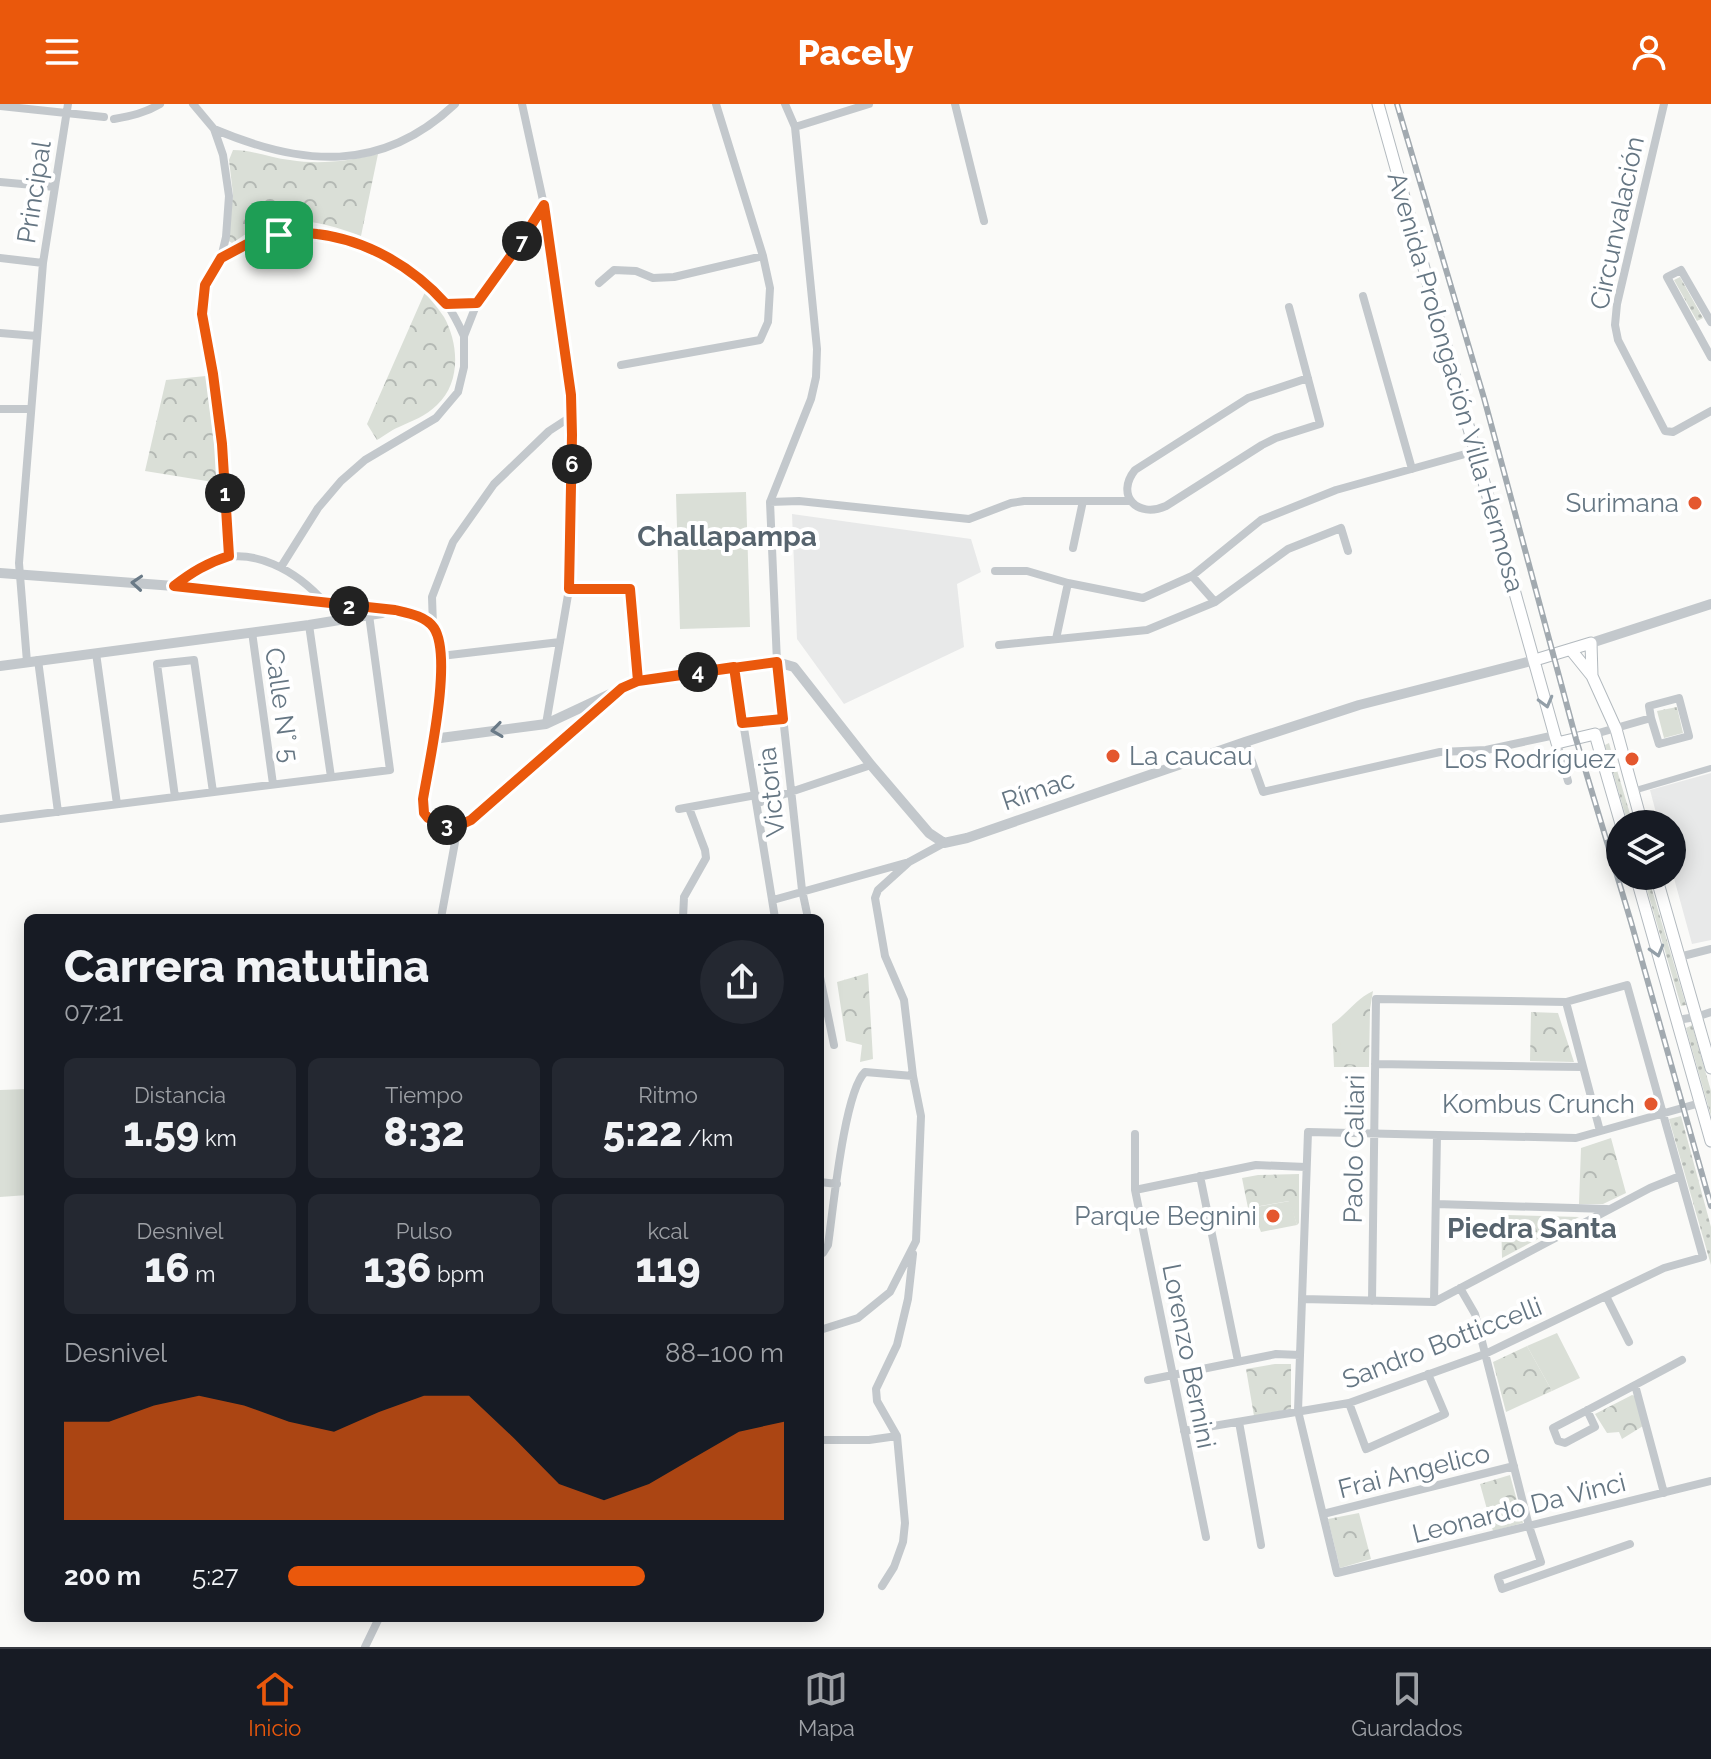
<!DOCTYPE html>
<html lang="es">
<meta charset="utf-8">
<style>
body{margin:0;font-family:Raleway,sans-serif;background:#242831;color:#f1f3f6;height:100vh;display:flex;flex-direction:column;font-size:30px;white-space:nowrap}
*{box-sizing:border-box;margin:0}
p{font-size:26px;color:#9ea1a6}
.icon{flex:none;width:44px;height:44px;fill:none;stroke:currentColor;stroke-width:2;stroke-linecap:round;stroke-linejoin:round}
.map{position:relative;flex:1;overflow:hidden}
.details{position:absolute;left:24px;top:810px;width:800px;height:708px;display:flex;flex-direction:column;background:#171b24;border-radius:12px;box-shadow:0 4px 20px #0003}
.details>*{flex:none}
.fabs{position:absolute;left:1606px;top:706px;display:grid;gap:16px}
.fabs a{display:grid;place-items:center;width:80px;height:80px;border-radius:50%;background:#171b24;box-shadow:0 4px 20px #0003;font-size:40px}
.pin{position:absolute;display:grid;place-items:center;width:68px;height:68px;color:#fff;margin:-34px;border-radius:16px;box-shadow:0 4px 12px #0006}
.km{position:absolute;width:40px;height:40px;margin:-20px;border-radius:50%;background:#222;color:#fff;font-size:22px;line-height:40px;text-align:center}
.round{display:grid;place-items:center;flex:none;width:84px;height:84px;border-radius:42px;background:#242831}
.head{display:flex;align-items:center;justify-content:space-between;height:136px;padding:0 40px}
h1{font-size:44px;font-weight:800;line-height:60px}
.figures{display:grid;grid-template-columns:repeat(3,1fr);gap:12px;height:136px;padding:8px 40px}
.figures div{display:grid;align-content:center;border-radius:12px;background:#242831;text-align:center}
.figures b{font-size:40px;font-weight:800}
.figures small{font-size:22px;font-weight:400}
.figures p{font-size:22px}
.chart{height:224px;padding:16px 40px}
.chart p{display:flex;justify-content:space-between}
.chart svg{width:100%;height:144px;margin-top:8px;fill:#ea580c;opacity:.7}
ul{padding:0 40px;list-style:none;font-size:26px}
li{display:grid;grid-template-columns:128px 96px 1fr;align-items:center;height:60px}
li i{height:20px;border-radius:10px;background:#ea580c}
header{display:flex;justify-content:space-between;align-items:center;height:104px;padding:0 40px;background:#ea580c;color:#fff;font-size:36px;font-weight:800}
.menu{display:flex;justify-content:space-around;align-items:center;height:112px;border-top:2px solid #363941;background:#171b24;font-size:22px;color:#9ea1a6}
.menu a{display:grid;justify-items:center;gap:4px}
.menu .selected{color:#ea580c}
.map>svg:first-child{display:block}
.built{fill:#e8e9e9}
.grass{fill:url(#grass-dots)}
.forest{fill:url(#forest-crowns)}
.pitch{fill:#dadfd7}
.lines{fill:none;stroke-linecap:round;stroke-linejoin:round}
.secondary-casing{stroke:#b3babf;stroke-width:13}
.pedestrian{stroke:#c3c8cc;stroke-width:6}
.minor{stroke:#c3c8cc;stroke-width:8}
.tertiary{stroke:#c3c8cc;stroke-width:10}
.secondary{stroke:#fff;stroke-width:11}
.rail-casing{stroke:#a2aab0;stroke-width:6}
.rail{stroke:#fff;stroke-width:3;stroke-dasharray:9;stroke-linecap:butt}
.oneway{stroke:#6a7a87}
.oneway2{stroke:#939fa8}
.route-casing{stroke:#fff;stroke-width:16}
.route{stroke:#ea580c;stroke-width:10}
.poi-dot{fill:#e4572e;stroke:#fff;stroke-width:3}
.labels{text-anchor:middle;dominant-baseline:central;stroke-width:8;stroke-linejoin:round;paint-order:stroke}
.street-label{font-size:26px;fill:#657683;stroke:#fff}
.poi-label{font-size:26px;fill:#657683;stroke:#fff;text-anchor:end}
.neighbourhood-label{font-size:28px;font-weight:bold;fill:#57646e;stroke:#fff}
</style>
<header><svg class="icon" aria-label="menu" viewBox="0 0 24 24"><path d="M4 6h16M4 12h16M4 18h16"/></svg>Pacely<svg class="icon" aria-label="person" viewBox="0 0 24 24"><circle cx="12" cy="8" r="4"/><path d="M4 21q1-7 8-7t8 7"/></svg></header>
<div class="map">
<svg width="1711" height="1543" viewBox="0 0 1711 1543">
<defs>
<pattern id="grass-dots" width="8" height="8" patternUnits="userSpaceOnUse" patternTransform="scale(2)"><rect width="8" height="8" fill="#dadfd7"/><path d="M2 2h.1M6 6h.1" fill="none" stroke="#b4b9b4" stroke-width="1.8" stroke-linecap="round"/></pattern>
<pattern id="forest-crowns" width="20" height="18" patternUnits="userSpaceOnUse" patternTransform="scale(2)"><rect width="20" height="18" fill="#dadfd7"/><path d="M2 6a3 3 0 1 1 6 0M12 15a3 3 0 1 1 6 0" fill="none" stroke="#b4b9b4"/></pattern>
</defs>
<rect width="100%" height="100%" fill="#fafaf8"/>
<path class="built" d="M792,410L971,435L981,468L957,480L964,543L844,600L797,535Z
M1711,669V836L1692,840L1672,767V720H1659L1650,686Z"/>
<path class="grass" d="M1680,173L1703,214L1697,217L1674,176Z
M1609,639L1633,720H1628L1605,641Z
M1643,772H1648L1686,901L1681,902Z
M1692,921L1711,987V1012L1686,924Z
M1681,1012L1711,1123V1161L1669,1015Z"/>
<path class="forest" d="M233,46C253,46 271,54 290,56C320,61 348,57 378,50L361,132C332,121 296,111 266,120C254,124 242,133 232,139L227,136L233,90L229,56Z
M425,188C431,196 438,204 444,213C459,240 461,279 437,301C426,312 412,317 399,323C391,326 384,332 377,336L367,320Z
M206,272L219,379L145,367L166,276Z
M1677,603L1683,629L1664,634L1657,607Z
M868,869L873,955L860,958L862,941L846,937L837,878Z
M1373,887L1370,905L1369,963H1334L1332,920C1347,910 1357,894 1373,887Z
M1531,908L1558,909L1574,958L1530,957Z
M1611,1034L1626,1089L1603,1100H1579L1581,1044Z
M1299,1070V1119L1297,1121L1289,1097L1248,1104L1242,1074L1258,1071Z
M1501,1111H1507L1579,1113L1502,1154Z
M1527,1242L1552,1287L1506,1308L1493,1258Z
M1275,1260H1291V1305L1254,1312L1246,1265Z
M1632,1291L1635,1292L1643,1322L1622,1335L1619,1328L1607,1329L1595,1310Z
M1510,1371L1523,1419L1493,1427L1480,1380Z
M1359,1409L1371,1455L1340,1464L1328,1415Z"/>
<path class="pitch" d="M746,388L750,523L680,525L676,390Z
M1340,920H1361V961L1341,960Z
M28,985V1091L0,1093V986Z
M1290,1097L1297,1121L1261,1128L1259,1123L1254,1124L1250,1104Z
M1557,1229L1580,1274L1552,1287L1527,1242Z"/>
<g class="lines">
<g class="secondary-casing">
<path id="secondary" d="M1378,0L1557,639L1595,630L1621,720
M1571,546L1592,572L1616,625L1642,720
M1535,556L1591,539L1592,572
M1636,772L1711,1037
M1656,772L1711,964"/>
</g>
<path class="pedestrian" d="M1633,687L1711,664"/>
<path class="minor" d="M193,0L214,25L223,51L229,92L226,133L221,154L205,181L202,210L213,270L222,340L229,452
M522,0L544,101L571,291L572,331L569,485L546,620
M785,0L795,23L817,245L816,273L811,295L770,398L777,558L802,786L808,814
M955,0L984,117
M1664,0L1617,200L1615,221L1618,236L1665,327L1673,328L1711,307
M0,2L104,13
M114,15C131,12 145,9 160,0
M795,23L869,0
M214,25C301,62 381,70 455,0
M0,78L55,83
M0,154L43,159
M221,154C240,144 258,134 279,131C337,122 410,153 446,199C453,209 459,221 464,232
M599,179L614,166L636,167L653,174L674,173L763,152
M1363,192L1412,365
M446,200L477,199
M1289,203L1320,320L1276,334L1262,341L1166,402C1137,415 1115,391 1135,366L1248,294L1308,274
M1711,218L1681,166L1667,173L1711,253
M0,229L37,232
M621,261L760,236L768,218L770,184L763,152L716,0
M0,305H31
M770,398L799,397L969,415L1011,399L1024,397H1131
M1073,444L1083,397
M281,463L318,404L341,377L365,356L436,314L458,288L464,263V232L477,199L518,142L544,101
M995,467H1027L1068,479L1143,494L1192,472L1261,416L1336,386L1476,347
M1192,472L1215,498
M174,482C185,473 196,464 210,458C252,440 298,468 325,499
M569,485H630L638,577
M309,521L331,673
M433,522L432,493L453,438L494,380L549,327L572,312
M252,528L273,680
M1056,535L1068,479
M999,541L1147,526L1215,498L1288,445L1341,424L1348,447
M96,549L117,700
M441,552L560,538
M38,556L58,708
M27,558L19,459L43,159L68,0
M734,563L775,814
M742,619L783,615
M1595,630L1651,614L1659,640L1689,632L1679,594L1649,602L1651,614
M1245,638L1263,688L1440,648L1486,646L1555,631
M1557,639L1568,677
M175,693L157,560L194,556L213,688
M758,699L871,661
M679,705L756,691
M0,715L390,666L369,511
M773,796L909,758L944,739
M441,814L458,722
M683,814L684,793L706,754L705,746L689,704
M1679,853L1711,845
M820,873L834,941
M1566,898L1600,1027
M1677,916L1696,913L1711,908
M1375,960L1583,963
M1700,999L1576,1034L1308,1028L1298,1307L1337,1469L1711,1377
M1135,1030V1086L1206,1433
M1200,1072L1238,1257
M820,1078L837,1080
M1135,1086L1256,1061L1306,1063
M1436,1100L1607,1105
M820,1149H823L828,1141C833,1107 844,988 865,968L913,972
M1460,1184L1475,1210L1529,1422L1541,1458L1498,1473L1502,1485L1630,1440
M1606,1192L1629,1238
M1302,1195L1434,1198L1650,1084L1680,1072
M1434,1198L1437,1031
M820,1226L858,1214L890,1188L916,1137L921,1012L913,972L904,896L885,852L875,794L878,786L909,758
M1148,1276L1276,1250L1300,1251
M1635,1281L1664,1389
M1349,1299L1366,1345L1445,1310L1428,1270
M1587,1306L1595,1323L1565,1339L1558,1337L1553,1324C1596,1302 1639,1279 1682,1256
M1239,1318L1261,1441
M1184,1327L1349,1299L1485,1250L1664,1164L1703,1153L1627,881L1566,898L1376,895L1372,1197
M820,1336H869L897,1332
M1323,1410L1514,1362
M882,1482L894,1463L903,1438L905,1419L897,1332L877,1297L876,1285L897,1241L908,1195L913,1150
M365,1543L379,1514"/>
<path class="tertiary" d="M0,469L174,482L395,506C408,509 426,512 434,524C453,554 429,658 423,695L424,709L428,714L442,720L458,722L471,716L612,593
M1591,539L1711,500
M0,562L309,521L382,509
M433,635L546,620L638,577L777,558L794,563L871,661L929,729L944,739L967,734L1245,638L1359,601L1535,556"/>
<use href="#secondary" class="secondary"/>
<g class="rail-casing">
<path id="rail" d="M1397,0L1484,294L1576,635L1631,818L1711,1102"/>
</g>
<use href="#rail" class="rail"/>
</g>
<defs><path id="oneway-chevron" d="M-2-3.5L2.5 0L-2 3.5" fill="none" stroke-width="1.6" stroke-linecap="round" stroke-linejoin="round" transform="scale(2)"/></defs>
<g class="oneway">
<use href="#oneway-chevron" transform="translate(137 479) rotate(-176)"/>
<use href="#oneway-chevron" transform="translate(497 626) rotate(172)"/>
</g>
<g class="oneway2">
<use href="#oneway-chevron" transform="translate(1546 598) rotate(75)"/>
<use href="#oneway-chevron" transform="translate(1657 847) rotate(74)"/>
</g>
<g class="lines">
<g class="route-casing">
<path id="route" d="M279,131L251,138L221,154L205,181L202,210L213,270L222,340L229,452C207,459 192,468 174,482L395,506C408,509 426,512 434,524C453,553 429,659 423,695L424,709L428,714L442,720L458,722L471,716L622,584L638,577L777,558L783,615L742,619L734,563L638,577L630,485H569L572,331L571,291L544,101L518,142L477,199L446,200C413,163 367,136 317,130C305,128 291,130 279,131"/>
</g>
<use href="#route" class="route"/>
</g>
<g class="poi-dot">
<circle cx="1695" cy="399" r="8"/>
<circle cx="1113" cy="652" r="8"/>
<circle cx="1632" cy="655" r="8"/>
<circle cx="1651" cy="1000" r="8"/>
<circle cx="1273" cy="1112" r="8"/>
</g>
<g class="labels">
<g class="street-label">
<text transform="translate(34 88) rotate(-81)">Principal</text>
<text transform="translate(1617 119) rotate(-78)">Circunvalación</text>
<text transform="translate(1456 278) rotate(74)">Avenida Prolongación Villa Hermosa</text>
<text transform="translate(282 601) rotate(82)">Calle N° 5</text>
<text transform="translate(1038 686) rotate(-19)">Rímac</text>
<text transform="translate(771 688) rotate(-96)">Victoria</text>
<text transform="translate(1354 1045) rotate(-89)">Paolo Caliari</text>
<text transform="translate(1442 1239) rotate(-21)">Sandro Botticcelli</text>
<text transform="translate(1189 1252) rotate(79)">Lorenzo Bernini</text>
<text transform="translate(1414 1367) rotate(-14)">Frai Angelico</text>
<text transform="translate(1519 1404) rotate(-14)">Leonardo Da Vinci</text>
</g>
<g class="poi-label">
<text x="1679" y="399">Surimana</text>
<text x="1129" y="652" text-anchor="start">La caucau</text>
<text x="1616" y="655">Los Rodríguez</text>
<text x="1635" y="1000">Kombus Crunch</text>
<text x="1257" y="1112">Parque Begnini</text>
</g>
<g class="neighbourhood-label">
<text x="727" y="432">Challapampa</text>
<text x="1532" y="1124">Piedra Santa</text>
</g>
</g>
</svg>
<div class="fabs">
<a><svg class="icon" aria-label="layers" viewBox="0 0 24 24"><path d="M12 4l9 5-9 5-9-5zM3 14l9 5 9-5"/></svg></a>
</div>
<div class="pin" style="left:279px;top:131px;background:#1e9e55"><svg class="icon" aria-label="arrive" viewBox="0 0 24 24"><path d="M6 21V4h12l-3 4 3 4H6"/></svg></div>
<b class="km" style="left:225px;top:389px">1</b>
<b class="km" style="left:349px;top:502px">2</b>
<b class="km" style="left:447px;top:721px">3</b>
<b class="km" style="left:698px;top:568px">4</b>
<b class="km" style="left:572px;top:360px">6</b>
<b class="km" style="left:522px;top:137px">7</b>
<section class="details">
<div class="head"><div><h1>Carrera matutina</h1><p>07:21</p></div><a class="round"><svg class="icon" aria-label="share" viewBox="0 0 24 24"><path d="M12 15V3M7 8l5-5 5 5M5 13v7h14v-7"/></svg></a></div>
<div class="figures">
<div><p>Distancia</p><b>1.59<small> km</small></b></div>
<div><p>Tiempo</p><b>8:32</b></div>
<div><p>Ritmo</p><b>5:22<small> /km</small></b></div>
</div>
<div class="figures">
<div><p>Desnivel</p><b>16<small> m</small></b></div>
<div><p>Pulso</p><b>136<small> bpm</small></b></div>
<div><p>kcal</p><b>119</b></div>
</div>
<div class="chart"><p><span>Desnivel</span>88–100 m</p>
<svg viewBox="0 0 160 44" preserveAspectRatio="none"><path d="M0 44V14L10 14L20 9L30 6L40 9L50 14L60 17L70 11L80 6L90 6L100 19L110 33L120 38L130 33L140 25L150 17L160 14V44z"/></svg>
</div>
<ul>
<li><b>200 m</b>5:27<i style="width:72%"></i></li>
</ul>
</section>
</div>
<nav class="menu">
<a class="selected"><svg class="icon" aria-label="home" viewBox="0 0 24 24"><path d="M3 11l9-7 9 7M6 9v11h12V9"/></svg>Inicio</a>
<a><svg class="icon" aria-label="map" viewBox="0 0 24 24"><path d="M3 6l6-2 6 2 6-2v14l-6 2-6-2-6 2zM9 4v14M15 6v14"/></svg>Mapa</a>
<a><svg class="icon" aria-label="saved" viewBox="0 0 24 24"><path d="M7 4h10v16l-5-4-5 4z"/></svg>Guardados</a>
</nav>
